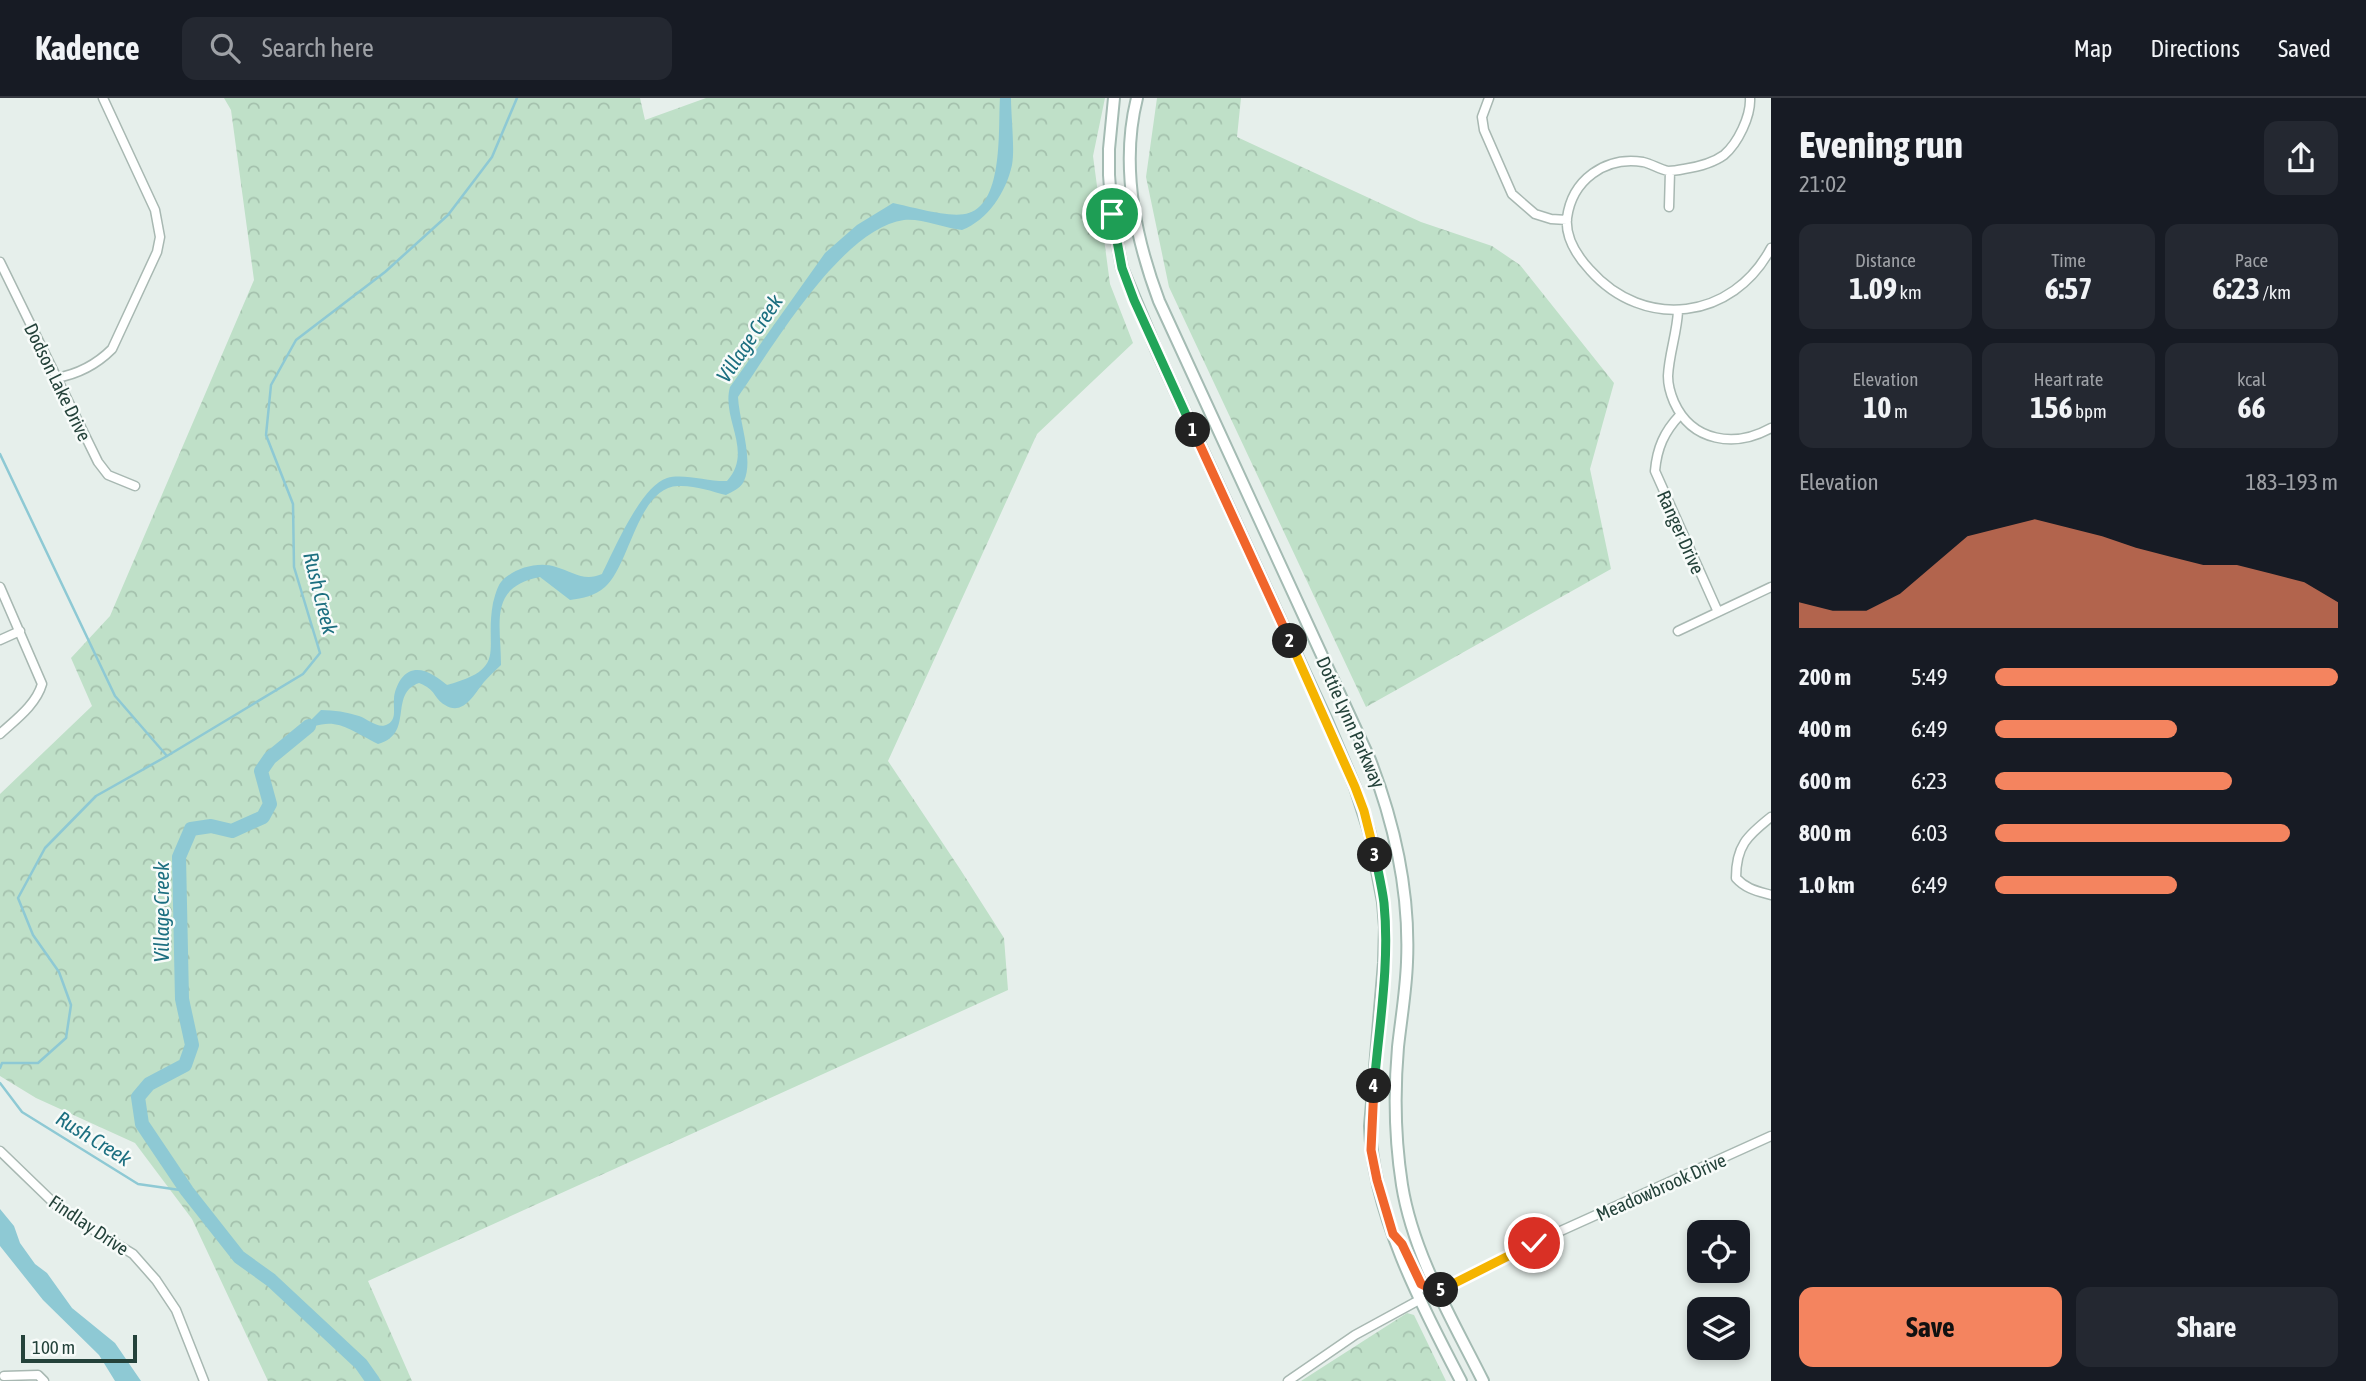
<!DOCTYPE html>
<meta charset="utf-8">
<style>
body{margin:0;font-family:"Asap Condensed",sans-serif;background:#242831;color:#f1f3f6;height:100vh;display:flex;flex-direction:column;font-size:26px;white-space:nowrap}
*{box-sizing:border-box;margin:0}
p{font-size:23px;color:#9ea1a6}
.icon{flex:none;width:38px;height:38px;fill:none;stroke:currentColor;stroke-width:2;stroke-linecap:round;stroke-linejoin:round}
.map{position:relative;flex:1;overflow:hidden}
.sheet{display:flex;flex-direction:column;background:#171b24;width:595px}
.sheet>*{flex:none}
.fabs{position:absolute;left:1687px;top:1122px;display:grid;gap:14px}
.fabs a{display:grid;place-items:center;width:63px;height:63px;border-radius:14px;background:#171b24;box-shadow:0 4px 10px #0003;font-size:35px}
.scale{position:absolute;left:21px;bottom:18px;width:116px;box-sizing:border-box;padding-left:7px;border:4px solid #24423a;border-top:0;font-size:19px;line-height:24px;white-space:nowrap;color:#24423a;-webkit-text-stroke:5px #f7fbf9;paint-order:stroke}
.pin{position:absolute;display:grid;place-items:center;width:60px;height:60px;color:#fff;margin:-30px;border:4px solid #fff;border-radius:50%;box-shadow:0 2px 7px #0007}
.km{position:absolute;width:35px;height:35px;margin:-18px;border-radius:50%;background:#222;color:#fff;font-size:19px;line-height:35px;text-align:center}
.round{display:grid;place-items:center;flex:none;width:74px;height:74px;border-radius:14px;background:#242831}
.head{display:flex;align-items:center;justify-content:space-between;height:119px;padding:0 28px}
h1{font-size:38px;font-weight:700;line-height:52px}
.figures{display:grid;grid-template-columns:repeat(3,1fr);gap:10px;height:119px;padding:7px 28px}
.figures div{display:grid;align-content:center;border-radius:14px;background:#242831;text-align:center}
.figures b{font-size:30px;font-weight:700}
.figures small{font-size:19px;font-weight:400}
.figures p{font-size:19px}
.chart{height:196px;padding:14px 28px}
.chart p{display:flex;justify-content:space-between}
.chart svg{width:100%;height:126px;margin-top:7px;fill:#f4845f;opacity:.7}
.primary-button{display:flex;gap:14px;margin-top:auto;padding:14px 28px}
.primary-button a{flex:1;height:80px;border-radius:14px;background:#f4845f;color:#111;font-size:28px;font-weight:700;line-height:80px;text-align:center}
.primary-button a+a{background:#242831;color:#f1f3f6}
ul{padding:0 28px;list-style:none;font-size:23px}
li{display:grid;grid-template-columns:112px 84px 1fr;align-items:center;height:52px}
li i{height:18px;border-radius:9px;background:#f4845f}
header{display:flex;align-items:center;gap:42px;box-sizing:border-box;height:98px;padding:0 35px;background:#171b24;border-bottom:2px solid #363941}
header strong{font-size:33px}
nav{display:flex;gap:38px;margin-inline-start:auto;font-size:24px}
.search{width:490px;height:63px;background:#242831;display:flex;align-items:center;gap:18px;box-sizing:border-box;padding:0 24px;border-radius:14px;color:#9ea1a6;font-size:26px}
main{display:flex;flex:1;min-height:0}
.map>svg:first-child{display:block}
.forest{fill:url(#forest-crowns)}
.water{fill:#8ec9d4}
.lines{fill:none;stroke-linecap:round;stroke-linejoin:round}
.stream{stroke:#8ec9d4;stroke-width:2.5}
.river{stroke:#8ec9d4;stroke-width:14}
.street-casing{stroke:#a8b8b2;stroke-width:11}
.secondary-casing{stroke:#a4bbb3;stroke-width:14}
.street{stroke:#fff;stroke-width:8}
.secondary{stroke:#fff;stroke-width:10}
.split-1-casing{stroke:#fff;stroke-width:14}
.split-2-casing{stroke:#fff;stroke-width:14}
.split-3-casing{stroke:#fff;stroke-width:14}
.split-4-casing{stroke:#fff;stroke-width:14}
.split-5-casing{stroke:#fff;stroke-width:14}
.split-6-casing{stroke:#fff;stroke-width:14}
.split-1{stroke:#22a559;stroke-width:9}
.split-2{stroke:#f0652b;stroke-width:9}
.split-3{stroke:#f5b400;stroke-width:9}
.split-4{stroke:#22a559;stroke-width:9}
.split-5{stroke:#f0652b;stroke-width:9}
.split-6{stroke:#f5b400;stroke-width:9}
.labels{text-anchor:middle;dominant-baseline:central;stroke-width:5;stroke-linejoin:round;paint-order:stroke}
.street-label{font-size:19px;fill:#24423a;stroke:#f7fbf9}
.water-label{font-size:21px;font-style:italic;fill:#1c6f80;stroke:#f7fbf9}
</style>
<header>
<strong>Kadence</strong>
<div class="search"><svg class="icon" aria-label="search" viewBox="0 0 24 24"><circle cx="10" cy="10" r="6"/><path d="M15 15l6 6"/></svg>Search here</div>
<nav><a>Map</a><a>Directions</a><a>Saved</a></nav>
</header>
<main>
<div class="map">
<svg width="1771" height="1283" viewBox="0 0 1771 1283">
<defs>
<pattern id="forest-crowns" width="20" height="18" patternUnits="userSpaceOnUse" patternTransform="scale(1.75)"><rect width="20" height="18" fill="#bfe0c8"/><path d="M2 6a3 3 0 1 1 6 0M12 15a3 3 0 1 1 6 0" fill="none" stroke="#a4c1ad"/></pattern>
</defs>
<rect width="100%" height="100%" fill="#e6efeb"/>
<path class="forest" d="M224,0H640L645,22L706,0H1105L1093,58L1110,186L1133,245L1037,336L888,663L960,771L1004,840L1008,892L368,1183L412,1283H268L192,1121L135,1045L36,1000L0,978V696L92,608L71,560L110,518L254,182L231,12Z
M1157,0H1241L1237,39L1421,124L1492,148L1520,167L1614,285L1590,371L1611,471L1366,609L1169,189L1146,79Z
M1407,1215L1414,1217L1446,1283H1301Z"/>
<path class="water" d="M1000,0H1011C1011,18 1015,51 1012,67C1006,94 988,122 962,132C945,130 920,120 904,122C842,130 772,250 738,299C739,323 754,361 744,383C741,390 732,394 726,397C711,393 694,387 678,388C638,389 630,467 605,489C595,498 583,500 570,502L540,479C488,489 501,525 501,567C495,573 489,578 484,584C475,595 463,619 445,607C433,600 437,592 419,585C388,596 415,636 378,646C343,628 332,615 295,638L321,612C334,612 347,614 359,618C368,621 379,632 388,626C397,621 393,610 394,601C394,595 397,587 401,581C415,563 433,576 447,587C509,570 484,553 493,505C495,498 497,489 501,484C513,470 539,463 556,469C573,474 584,484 602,476C614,452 641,388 667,380C683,375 710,384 727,383C754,353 721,321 730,289L825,155L857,127L893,105C913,109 951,121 969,115C1004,104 998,29 1000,0Z
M0,1111L14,1128L20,1145L35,1166L47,1175L72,1210L115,1245L141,1283H115L99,1257L43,1202L0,1148Z"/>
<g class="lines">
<path class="stream" d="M0,356L115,598L167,658
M0,970L2,965H38L66,940L71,907L59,874L33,837L18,800L45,750L96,698L167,658L303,576L320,555L294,469L293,406L266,337L271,287L296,242L385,174L448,117L492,59L517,0
M0,985L22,1014L138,1086L187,1093"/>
<path class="river" d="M309,628L270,660L261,673L270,706L263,719L232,733L211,728L191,731L179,759L182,901L192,947L185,967L149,986L138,999L142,1026L187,1093L239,1159L271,1182L361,1266L373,1283"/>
<g class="street-casing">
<path id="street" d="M1489,0L1482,19L1484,32L1512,96L1535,116L1551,121L1567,122
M1750,0C1751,18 1738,45 1724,57C1713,65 1697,69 1684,71C1679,72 1673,73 1668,73C1659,71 1652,66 1643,64C1605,58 1572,82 1567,120C1565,140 1577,158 1590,172C1644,233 1733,222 1771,150
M1669,109L1670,73
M0,164L98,364L108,377L135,388
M1678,213C1677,235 1669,256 1668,278C1668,286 1671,297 1674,304C1692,344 1735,350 1771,330
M56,280C79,276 96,267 112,251L157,154L160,139L155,112L103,0
M1680,317C1664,334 1657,350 1655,373L1718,514
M0,489L42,586C36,607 15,622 0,636
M1678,533L1771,489
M0,542L20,533
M1771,719C1747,738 1736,748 1736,780C1746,791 1757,793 1771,797
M0,1053L61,1112L133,1156L156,1182L176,1212L204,1283
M1438,1194L1534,1145L1771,1038
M4,1278L38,1277L44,1283
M1288,1283L1355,1237L1421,1201"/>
</g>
<g class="secondary-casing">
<path id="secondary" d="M1114,0L1109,51V77L1112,116L1122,170L1156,251L1327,623L1355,689L1370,736L1383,804L1385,829L1384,865L1370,1028C1372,1113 1422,1209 1461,1283
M1137,0C1120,67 1135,139 1159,203L1370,662C1395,727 1410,794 1407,864C1406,893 1401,921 1398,949C1394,995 1395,1042 1402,1087C1413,1156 1452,1221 1483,1283"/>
</g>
<use href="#street" class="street"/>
<use href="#secondary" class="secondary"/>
</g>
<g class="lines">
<g class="split-1-casing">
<path id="split-1" d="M1112,116L1122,170L1134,202L1193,332"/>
</g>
<g class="split-2-casing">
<path id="split-2" d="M1193,332L1290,543"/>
</g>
<g class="split-3-casing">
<path id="split-3" d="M1290,543L1355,689L1364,713L1375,757"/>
</g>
<g class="split-4-casing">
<path id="split-4" d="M1374,988C1379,928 1390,865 1384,805C1382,789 1378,773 1375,757"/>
</g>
<g class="split-5-casing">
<path id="split-5" d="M1374,988L1371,1052L1377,1082L1393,1136L1402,1146L1421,1186L1438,1194L1441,1192"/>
</g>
<g class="split-6-casing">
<path id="split-6" d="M1441,1192L1534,1145"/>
</g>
<use href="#split-1" class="split-1"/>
<use href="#split-2" class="split-2"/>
<use href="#split-3" class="split-3"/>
<use href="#split-4" class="split-4"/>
<use href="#split-5" class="split-5"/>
<use href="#split-6" class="split-6"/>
</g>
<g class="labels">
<g class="street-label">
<text transform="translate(58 284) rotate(64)">Dodson Lake Drive</text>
<text transform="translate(1681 434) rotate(66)">Ranger Drive</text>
<text transform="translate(1351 624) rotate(66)">Dottie Lynn Parkway</text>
<text transform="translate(1661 1089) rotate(-24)">Meadowbrook Drive</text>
<text transform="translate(89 1127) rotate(34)">Findlay Drive</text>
</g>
<g class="water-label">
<text transform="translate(749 240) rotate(-56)">Village Creek</text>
<text transform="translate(321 495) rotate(76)">Rush Creek</text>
<text transform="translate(161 814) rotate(-90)">Village Creek</text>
<text transform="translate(94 1040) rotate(32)">Rush Creek</text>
</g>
</g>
</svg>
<div class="fabs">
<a><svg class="icon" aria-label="locate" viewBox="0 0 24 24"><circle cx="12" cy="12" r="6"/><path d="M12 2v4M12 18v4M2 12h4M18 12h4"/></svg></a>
<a><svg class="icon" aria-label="layers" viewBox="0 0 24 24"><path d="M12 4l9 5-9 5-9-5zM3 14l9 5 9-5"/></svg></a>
</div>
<div class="scale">100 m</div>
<div class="pin" style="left:1112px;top:116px;background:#1e9e55"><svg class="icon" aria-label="arrive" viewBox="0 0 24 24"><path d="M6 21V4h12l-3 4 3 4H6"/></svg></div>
<div class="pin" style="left:1534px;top:1145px;background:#d93025"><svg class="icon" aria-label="check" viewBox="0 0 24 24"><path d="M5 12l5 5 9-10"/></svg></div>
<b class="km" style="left:1193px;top:332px">1</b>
<b class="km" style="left:1290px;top:543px">2</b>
<b class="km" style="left:1375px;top:757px">3</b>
<b class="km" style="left:1374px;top:988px">4</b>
<b class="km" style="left:1441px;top:1192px">5</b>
</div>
<section class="sheet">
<div class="head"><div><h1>Evening run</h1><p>21:02</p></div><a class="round"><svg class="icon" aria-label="share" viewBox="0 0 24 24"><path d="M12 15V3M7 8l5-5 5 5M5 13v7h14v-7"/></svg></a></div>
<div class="figures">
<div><p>Distance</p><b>1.09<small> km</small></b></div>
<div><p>Time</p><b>6:57</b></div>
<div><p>Pace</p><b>6:23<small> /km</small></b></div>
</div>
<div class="figures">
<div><p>Elevation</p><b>10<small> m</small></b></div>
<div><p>Heart rate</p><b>156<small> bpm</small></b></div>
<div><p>kcal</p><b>66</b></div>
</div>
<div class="chart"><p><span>Elevation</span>183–193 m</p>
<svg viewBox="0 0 160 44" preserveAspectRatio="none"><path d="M0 44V35L10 38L20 38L30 32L40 22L50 12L60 9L70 6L80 9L90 12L100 16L110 19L120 22L130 22L140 25L150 28L160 35V44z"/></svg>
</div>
<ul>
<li><b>200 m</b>5:49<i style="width:100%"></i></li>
<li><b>400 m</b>6:49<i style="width:53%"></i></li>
<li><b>600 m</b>6:23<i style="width:69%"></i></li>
<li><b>800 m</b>6:03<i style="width:86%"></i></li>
<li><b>1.0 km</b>6:49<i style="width:53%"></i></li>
</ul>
<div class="primary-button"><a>Save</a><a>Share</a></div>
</section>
</main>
